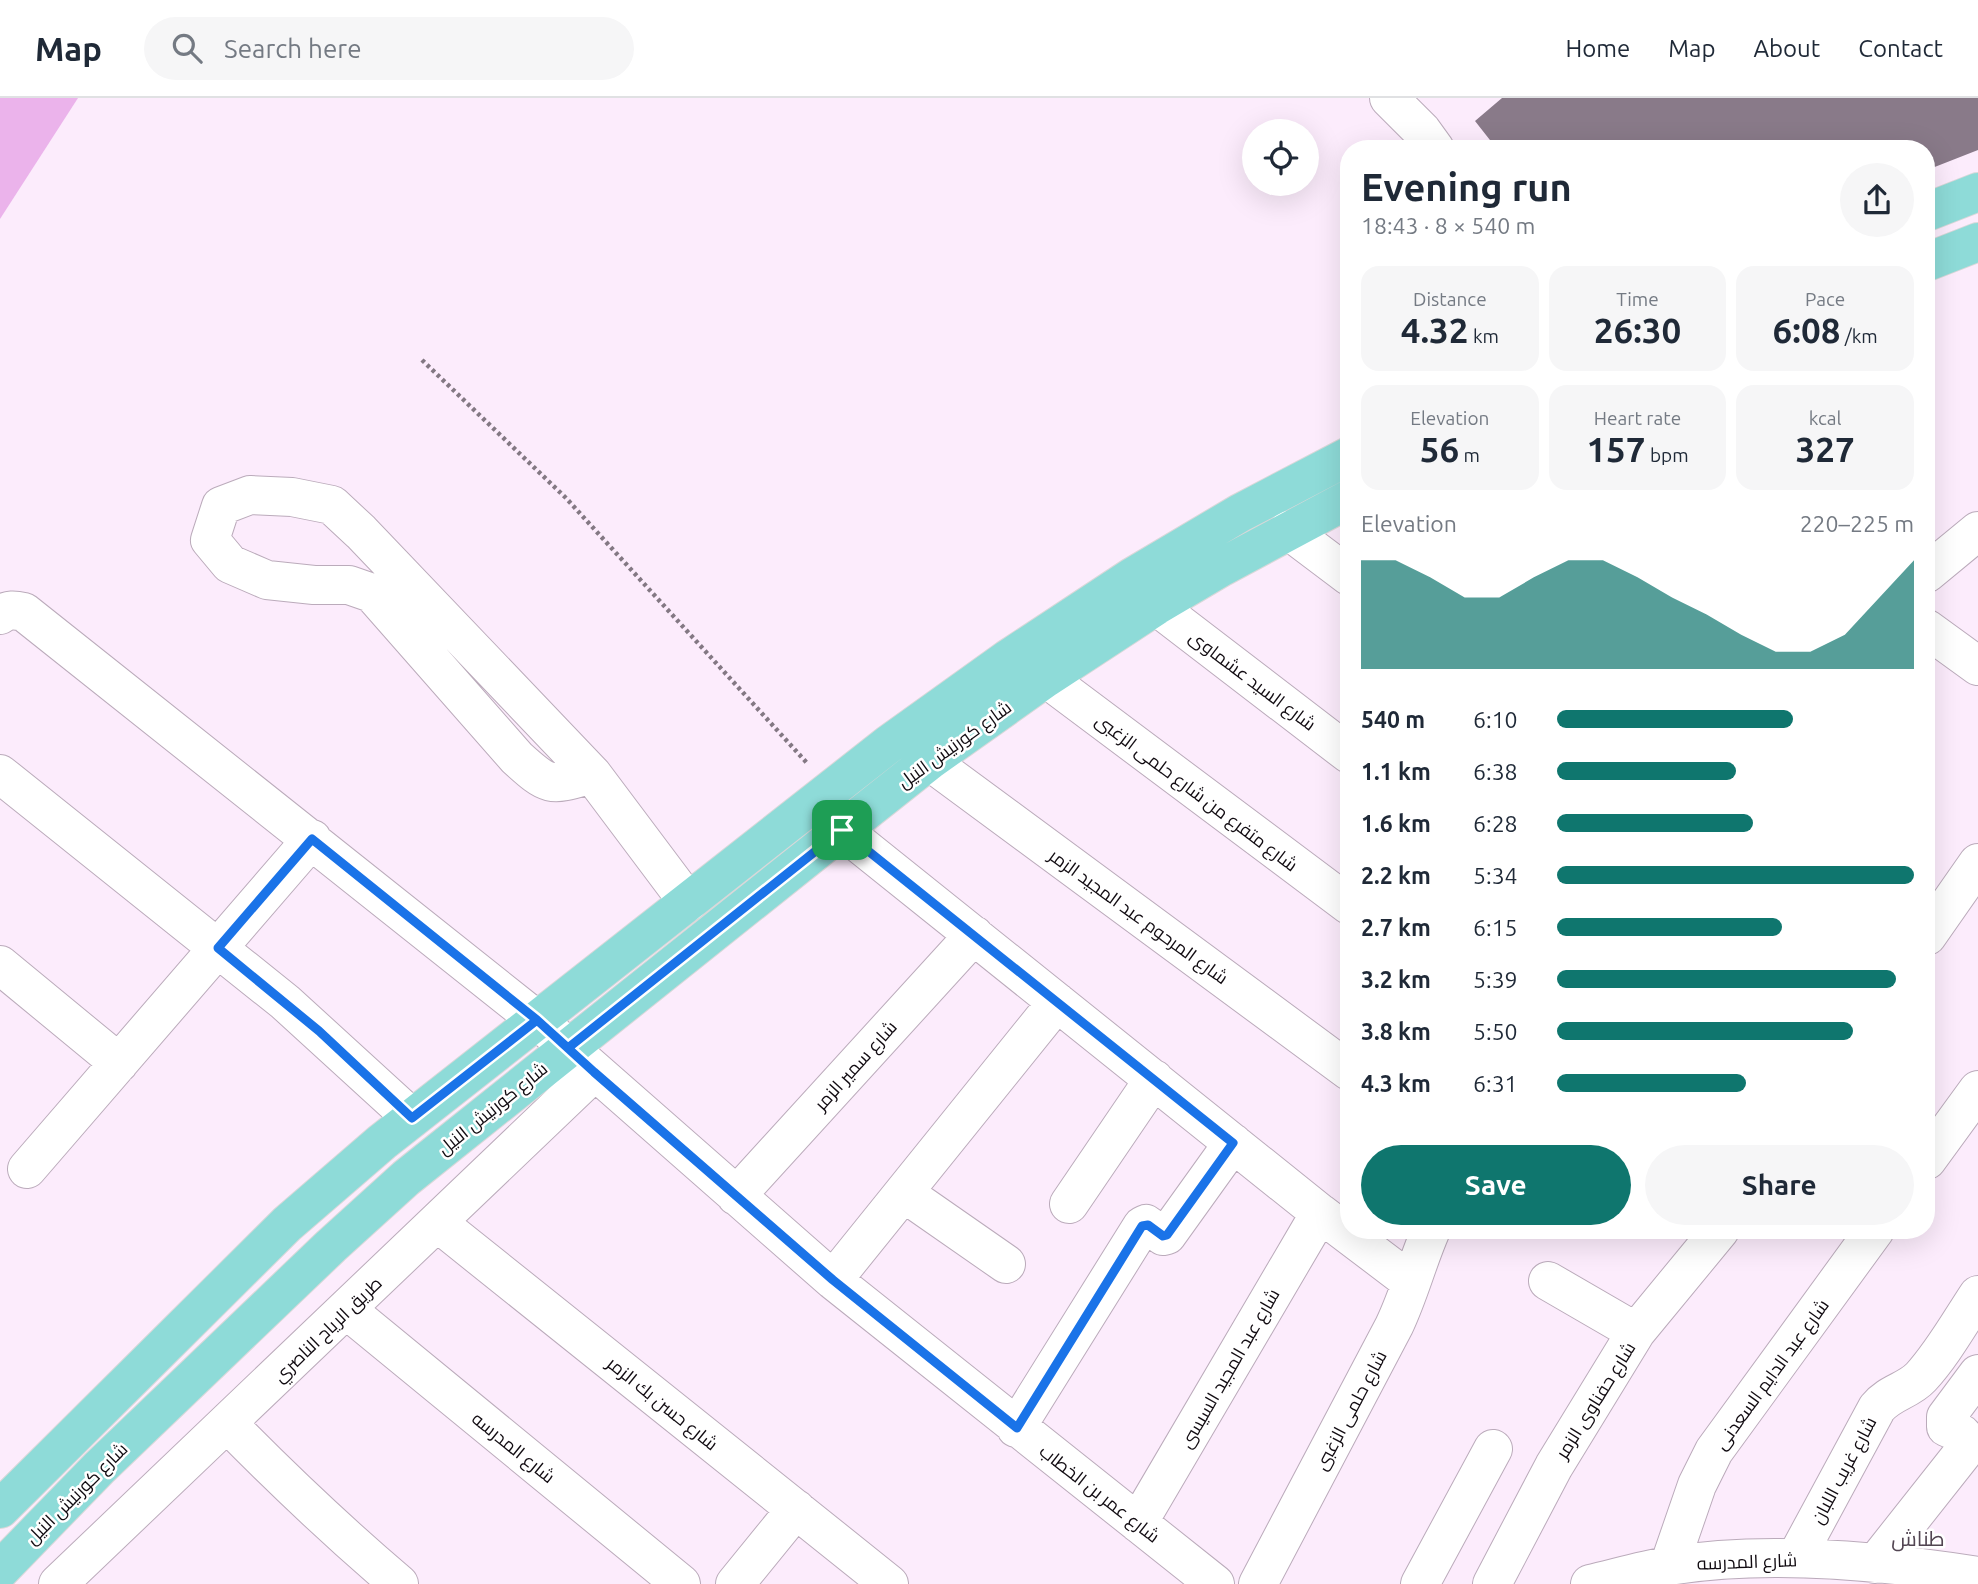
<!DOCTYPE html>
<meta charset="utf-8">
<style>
body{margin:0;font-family:Ubuntu,Cairo,sans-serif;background:#f6f6f7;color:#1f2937;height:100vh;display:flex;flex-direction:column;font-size:26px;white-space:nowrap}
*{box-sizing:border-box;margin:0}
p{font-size:23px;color:#747a83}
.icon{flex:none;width:38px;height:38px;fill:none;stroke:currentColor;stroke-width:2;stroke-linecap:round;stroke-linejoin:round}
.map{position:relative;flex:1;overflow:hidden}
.sheet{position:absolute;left:1340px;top:42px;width:595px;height:1099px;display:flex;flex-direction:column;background:#fff;border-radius:28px;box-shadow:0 7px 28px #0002}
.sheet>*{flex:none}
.controls{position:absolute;left:1242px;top:21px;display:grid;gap:14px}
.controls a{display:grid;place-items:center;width:77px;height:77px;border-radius:50%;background:#fff;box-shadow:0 7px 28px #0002;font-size:35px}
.pin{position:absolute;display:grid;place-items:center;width:60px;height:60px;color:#fff;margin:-30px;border-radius:14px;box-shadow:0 4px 10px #0006}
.round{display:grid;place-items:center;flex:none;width:74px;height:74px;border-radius:37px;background:#f6f6f7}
.head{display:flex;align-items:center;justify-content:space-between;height:119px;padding:0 21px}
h1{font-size:38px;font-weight:700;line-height:52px}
.figures{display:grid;grid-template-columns:repeat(3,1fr);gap:10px;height:119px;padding:7px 21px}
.figures div{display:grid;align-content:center;border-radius:18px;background:#f6f6f7;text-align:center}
.figures b{font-size:35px;font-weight:700}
.figures small{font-size:19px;font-weight:400}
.figures p{font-size:19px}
.chart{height:196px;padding:14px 21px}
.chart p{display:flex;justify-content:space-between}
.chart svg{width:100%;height:126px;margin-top:7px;fill:#0f766e;opacity:.7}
.action{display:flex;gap:14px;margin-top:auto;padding:14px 21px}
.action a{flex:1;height:80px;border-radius:42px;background:#0f766e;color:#fff;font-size:28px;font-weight:700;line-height:80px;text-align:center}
.action a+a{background:#f6f6f7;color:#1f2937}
ul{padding:0 21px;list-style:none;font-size:23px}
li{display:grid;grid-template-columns:112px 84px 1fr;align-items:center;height:52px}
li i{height:18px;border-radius:9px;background:#0f766e}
header{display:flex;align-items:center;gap:42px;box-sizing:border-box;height:98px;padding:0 35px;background:#fff;border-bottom:2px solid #e0e1e3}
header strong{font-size:33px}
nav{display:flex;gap:38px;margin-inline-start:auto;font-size:24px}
.search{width:490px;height:63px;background:#f6f6f7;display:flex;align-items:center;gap:18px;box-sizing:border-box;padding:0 24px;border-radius:38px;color:#747a83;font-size:26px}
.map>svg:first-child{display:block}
.water{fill:#ebb3eb}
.building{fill:#897a89}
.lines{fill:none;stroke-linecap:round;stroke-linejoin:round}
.minor-casing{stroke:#bbabbb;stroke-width:40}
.major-casing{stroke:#d9d8d9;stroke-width:40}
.path{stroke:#837883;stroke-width:4.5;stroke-dasharray:3.5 3.5;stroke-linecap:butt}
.minor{stroke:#fff;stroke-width:38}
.major{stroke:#8edbd8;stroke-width:38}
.route-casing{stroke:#fff;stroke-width:14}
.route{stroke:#1a73e8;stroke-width:9}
.labels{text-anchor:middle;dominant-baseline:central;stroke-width:5;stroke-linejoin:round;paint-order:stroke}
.street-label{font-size:18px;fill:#110b11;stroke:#fff}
.quarter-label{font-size:21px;fill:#524552;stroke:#fff}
</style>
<header>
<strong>Map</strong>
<div class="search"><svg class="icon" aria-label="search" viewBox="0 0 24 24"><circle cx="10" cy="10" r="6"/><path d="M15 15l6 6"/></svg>Search here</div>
<nav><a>Home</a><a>Map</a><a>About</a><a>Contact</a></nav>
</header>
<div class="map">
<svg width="1978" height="1486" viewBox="0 0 1978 1486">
<rect width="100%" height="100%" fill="#fcecfc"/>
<path class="water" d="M0,0H78L0,121Z"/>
<path class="building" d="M1502,0H1978V52L1927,72V51H1497L1475,23Z"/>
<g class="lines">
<g class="minor-casing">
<path id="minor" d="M1389,0L1422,33L1435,51
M1288,432L1349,478
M1927,475L1978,433
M1156,508L1349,656
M0,517C8,511 15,512 24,514L537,922L833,1182L1215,1486
M1927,531L1978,568
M1046,580L1349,807
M929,663L1349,973
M0,676L285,904L412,1020
M592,676C550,688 550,690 517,660L372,495L349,487H314L267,482L230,466L210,442L221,408L250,397L292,399L332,407L361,434L592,676L688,804
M842,732L1320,1115L1411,1184
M1927,838L1978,765
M0,867L119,965
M1927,1062L1978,992
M27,1071L312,741
M904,1095L1006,1166
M736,1098L974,837
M1069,1106L1154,981
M438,1125L889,1486
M833,1182L1057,904
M1548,1183L1636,1234
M347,1212L681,1486
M228,1326C283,1382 339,1435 399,1486
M1016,1330L1142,1128L1146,1126L1163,1138L1167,1137L1233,1045
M1138,1425L1320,1115
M1796,1460L1877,1310C1890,1294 1908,1293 1921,1279C1943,1255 1960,1224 1978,1197
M1875,1466L1962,1356L1966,1343L1962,1336L1946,1329V1319L1978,1276
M1669,1468L1697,1387L1714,1353L1875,1132
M58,1486L594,974
M735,1486L796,1411
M1258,1486L1394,1228C1409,1197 1417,1164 1431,1132
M1420,1486L1493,1351
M1492,1486L1554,1368L1636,1234L1720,1132
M1590,1486C1616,1480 1642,1472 1669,1468C1764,1452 1883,1463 1978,1478"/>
</g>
<g class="major-casing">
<path id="major" d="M1927,114L1978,94
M1927,164L1978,144
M0,1411L287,1126L382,1044L889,646L1009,560L1132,479L1240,415L1349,358
M0,1472L99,1370L331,1148L406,1080L842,732L929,663L1046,580L1156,508L1222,469L1349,401"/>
</g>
<path class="path" d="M422,262L566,400L807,665"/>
<use href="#minor" class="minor"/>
<use href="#major" class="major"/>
</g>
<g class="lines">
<g class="route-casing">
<path id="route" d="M842,732L568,950L537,922L312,741L218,850L319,933L412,1020L537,922L594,974L833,1182L1017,1330L1142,1128L1148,1127L1163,1138L1167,1137L1233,1045L842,732"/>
</g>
<use href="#route" class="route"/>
</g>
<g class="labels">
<g class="street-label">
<text transform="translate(1253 582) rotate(37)">شارع السيد عشماوى</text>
<text transform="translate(954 646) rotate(-36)">شارع كورنيش النيل</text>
<text transform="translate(1197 694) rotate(37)">شارع متفرع من شارع حلمى الزغبى</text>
<text transform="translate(1139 818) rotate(36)">شارع المرحوم عبد المجيد الزمر</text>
<text transform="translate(855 967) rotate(-48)">شارع سمير الزمر</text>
<text transform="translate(492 1010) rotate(-39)">شارع كورنيش النيل</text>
<text transform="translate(327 1231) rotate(-44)">طريق الرياح الناصري</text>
<text transform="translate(1229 1270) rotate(-60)">شارع عبد المجيد السيسى</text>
<text transform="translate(1771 1276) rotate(-54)">شارع عبد الدايم السعدنى</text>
<text transform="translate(1595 1302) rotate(-58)">شارع حفناوى الزمر</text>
<text transform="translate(663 1305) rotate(39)">شارع حسن بك الزمر</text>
<text transform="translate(1350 1312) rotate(-62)">شارع حلمى الزغبى</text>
<text transform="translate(514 1349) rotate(39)">شارع المدرسه</text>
<text transform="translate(1843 1372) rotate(-62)">شارع غريب اللبان</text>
<text transform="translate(76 1395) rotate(-45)">شارع كورنيش النيل</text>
<text transform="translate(1100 1395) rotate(38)">شارع عمر بن الخطاب</text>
<text transform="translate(1747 1463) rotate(-2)">شارع المدرسه</text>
</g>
<g class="quarter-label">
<text x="1918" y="1440">طناش</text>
</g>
</g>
</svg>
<div class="controls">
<a><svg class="icon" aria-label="locate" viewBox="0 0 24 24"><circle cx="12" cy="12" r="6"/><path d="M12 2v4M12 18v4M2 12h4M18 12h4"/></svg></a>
</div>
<div class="pin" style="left:842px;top:732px;background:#1e9e55"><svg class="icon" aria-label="arrive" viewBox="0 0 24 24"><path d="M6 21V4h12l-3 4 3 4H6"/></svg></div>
<section class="sheet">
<div class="head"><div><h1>Evening run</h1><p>18:43 · 8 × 540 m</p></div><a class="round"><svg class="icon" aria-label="share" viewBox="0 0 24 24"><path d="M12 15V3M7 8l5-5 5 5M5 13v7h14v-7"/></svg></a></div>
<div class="figures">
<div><p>Distance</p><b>4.32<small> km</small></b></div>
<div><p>Time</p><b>26:30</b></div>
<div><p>Pace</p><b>6:08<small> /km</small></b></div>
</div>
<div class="figures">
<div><p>Elevation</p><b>56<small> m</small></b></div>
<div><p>Heart rate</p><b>157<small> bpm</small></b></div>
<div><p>kcal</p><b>327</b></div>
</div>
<div class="chart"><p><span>Elevation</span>220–225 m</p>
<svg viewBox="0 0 160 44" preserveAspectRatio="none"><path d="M0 44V6L10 6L20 12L30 19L40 19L50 12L60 6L70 6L80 12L90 19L100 25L110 32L120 38L130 38L140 32L150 19L160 6V44z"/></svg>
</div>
<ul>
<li><b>540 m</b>6:10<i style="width:66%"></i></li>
<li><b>1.1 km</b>6:38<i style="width:50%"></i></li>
<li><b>1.6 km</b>6:28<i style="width:55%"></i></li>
<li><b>2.2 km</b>5:34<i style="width:100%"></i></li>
<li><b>2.7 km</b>6:15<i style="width:63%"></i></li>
<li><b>3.2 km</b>5:39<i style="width:95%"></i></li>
<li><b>3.8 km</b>5:50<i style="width:83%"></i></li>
<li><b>4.3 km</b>6:31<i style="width:53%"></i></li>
</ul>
<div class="action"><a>Save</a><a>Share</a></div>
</section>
</div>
